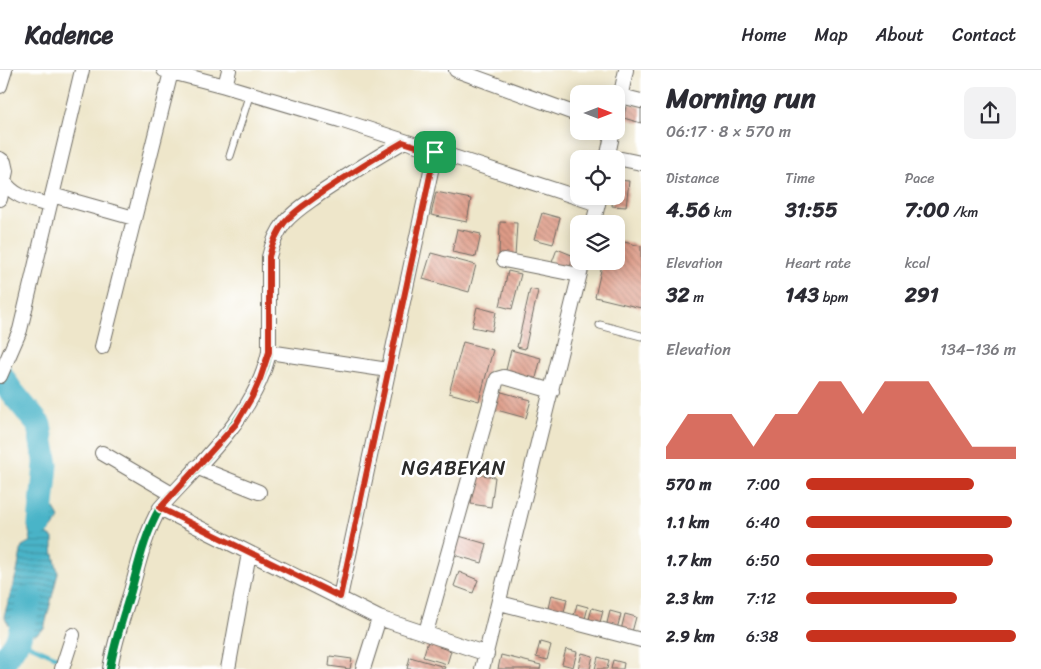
<!DOCTYPE html>
<meta charset="utf-8">
<style>
body{margin:0;font-family:Sriracha,sans-serif;background:#f2f2f3;color:#2b2b33;height:100vh;display:flex;flex-direction:column;font-size:19px;white-space:nowrap}
*{box-sizing:border-box;margin:0}
p{font-size:16px;color:#7c7c81}
.icon{flex:none;width:28px;height:28px;fill:none;stroke:currentColor;stroke-width:2;stroke-linecap:round;stroke-linejoin:round}
.map{position:relative;flex:1;overflow:hidden}
.side{display:flex;flex-direction:column;background:#fff;width:400px}
.side>*{flex:none}
.needle{width:32px;rotate:90deg}
.fabs{position:absolute;left:570px;top:15px;display:grid;gap:10px}
.fabs a{display:grid;place-items:center;width:55px;height:55px;border-radius:10px;background:#fff;box-shadow:0 2px 12px #0003;font-size:25px}
.pin{position:absolute;display:grid;place-items:center;width:42px;height:42px;color:#fff;margin:-21px;border-radius:10px;box-shadow:0 2px 8px #0006}
.round{display:grid;place-items:center;flex:none;width:52px;height:52px;border-radius:10px;background:#f2f2f3}
.summary{display:flex;align-items:center;justify-content:space-between;height:85px;padding:0 25px}
h1{font-size:28px;font-weight:700;line-height:38px}
.metrics{display:grid;grid-template-columns:repeat(3,1fr);gap:8px;height:85px;padding:5px 25px}
.metrics div{display:grid;align-content:center}
.metrics b{font-size:21px;font-weight:700}
.metrics small{font-size:14px;font-weight:400}
.metrics p{font-size:14px}
.chart{height:140px;padding:10px 25px}
.chart p{display:flex;justify-content:space-between}
.chart svg{width:100%;height:90px;margin-top:5px;fill:#c8321e;opacity:.7}
ul{padding:0 25px;list-style:none;font-size:16px}
li{display:grid;grid-template-columns:80px 60px 1fr;align-items:center;height:38px}
li i{height:12px;border-radius:6px;background:#c8321e}
header{display:flex;align-items:center;gap:30px;box-sizing:border-box;height:70px;padding:0 25px;background:#fff;border-bottom:1px solid #e1e1e2}
header strong{font-size:24px}
nav{display:flex;gap:28px;margin-inline-start:auto;font-size:18px}
main{display:flex;flex:1;min-height:0}
.map>svg:first-child{display:block}
.water{fill:url(#water-rules);stroke:#3a707a}
.lines{fill:none;stroke-linecap:round;stroke-linejoin:round}
.stream{stroke:#4ab4c8;stroke-width:4.5}
.river{stroke:#4ab4c8;stroke-width:25}
.building{fill:url(#building-back-hatch)}
.lane-casing{stroke:#6f6c63;stroke-width:9}
.street-casing{stroke:#6f6c63;stroke-width:16}
.lane{stroke:#fff;stroke-width:7}
.street{stroke:#fff;stroke-width:14}
.cycleway-casing{stroke:#fff;stroke-width:11}
.cycleway{stroke:#00873e;stroke-width:8}
.route-casing{stroke:#fff;stroke-width:10}
.route{stroke:#c8321e;stroke-width:6}
.labels{text-anchor:middle;dominant-baseline:central;stroke-width:5;stroke-linejoin:round;paint-order:stroke}
.quarter-label{font-size:20px;letter-spacing:1px;fill:#2b2b2b;stroke:#fff}
</style>
<header>
<strong>Kadence</strong>
<nav><a>Home</a><a>Map</a><a>About</a><a>Contact</a></nav>
</header>
<main>
<div class="map">
<svg width="641" height="599" viewBox="0 0 641 599">
<defs>
<pattern id="water-rules" width="6" height="5" patternUnits="userSpaceOnUse" patternTransform="scale(1.25)"><rect width="6" height="5" fill="#4ab4c8"/><path d="M0 2.5h6" fill="none" stroke="#3e93a3"/></pattern>
<pattern id="building-back-hatch" width="6" height="6" patternUnits="userSpaceOnUse" patternTransform="scale(1.25)"><rect width="6" height="6" fill="#de9b87"/><path d="M-1 5l2 2M0 0l6 6M5-1l2 2" fill="none" stroke="#b47f6f"/></pattern>
</defs>
<rect width="100%" height="100%" fill="#fff"/>
<filter id="ink" filterUnits="userSpaceOnUse"><feTurbulence type="fractalNoise" baseFrequency=".02" numOctaves="2"/><feDisplacementMap in="SourceGraphic" scale="10" xChannelSelector="R" yChannelSelector="G"/><feConvolveMatrix kernelMatrix="1 2 1 2 8 2 1 2 1" color-interpolation-filters="sRGB"/></filter>
<filter id="wash" filterUnits="userSpaceOnUse"><feTurbulence type="fractalNoise" baseFrequency=".0096" numOctaves="4" result="noise"/><feDisplacementMap in="SourceGraphic" scale="20" xChannelSelector="R" yChannelSelector="G"/><feGaussianBlur stdDeviation="1.12" result="paint"/><feColorMatrix in="noise" values="0 0 0 0 0 0 0 0 0 0 0 0 0 0 0 0 0 1.4 0 .05"/><feComposite in="paint" operator="in"/></filter>
<g filter="url(#wash)">
<rect width="100%" height="100%" fill="#eee6ca"/>
<path class="water" d="M43,420L60,449L47,464L53,468V480L58,503L44,559L35,565L9,555L4,546L17,502L22,476L31,471L28,456Z"/>
<g class="lines">
<path class="stream" d="M18,570L59,588"/>
<path class="river" d="M0,304L11,321L39,355L46,395L40,454
M0,597L18,570L30,528"/>
</g>
<g id="blocks">
<path class="building" d="M624,32L641,37V53L620,47Z
M616,110L629,111L626,137L612,136L613,126H616Z
M436,122L471,129L467,152L431,145Z
M542,143L560,148L553,174L534,169Z
M500,152L517,153L515,187L499,186Z
M457,159L481,164L476,187L452,182Z
M616,170L641,176V238L595,227L603,191H616Z
M557,179L574,186L568,202L551,195Z
M431,183L476,195L469,222L423,209Z
M508,201L521,204L512,239L500,236Z
M530,219L538,221L525,279L517,277Z
M477,237L496,242L492,261L472,257Z
M463,272L493,280L479,331L449,323Z
M511,280L541,288L535,312L505,304Z
M498,321L531,330L526,348L493,339Z
M475,404L495,407L491,437L471,434Z
M459,466L487,474L482,493L454,485Z
M459,502L478,510L473,523L454,516Z
M551,525L567,529L563,547L547,543Z
M577,534L588,537L584,553L573,550Z
M592,538L603,541L599,556L588,553Z
M610,541L621,544L617,559L606,557Z
M625,544L636,547L632,562L621,560Z
M429,568L441,572L439,577L451,581L447,594L423,587Z
M540,572L551,575L547,590L536,587Z
M566,579L577,582L573,597L562,594Z
M582,583L593,586L590,599H578Z
M501,585L541,595L540,599H498Z
M330,586L352,589L350,599L329,596Z
M410,587L445,597L444,599H407Z
M598,587L609,590L607,599H595Z
M613,590L624,593L623,599H611Z"/>
</g>
</g>
<g filter="url(#ink)">
<use href="#blocks" fill-opacity="0" stroke="#6f6c63" stroke-width="1"/>
<g class="lines">
<g class="lane-casing">
<path id="lane" d="M230,86L250,23
M600,255L641,266"/>
</g>
<g class="street-casing">
<path id="street" d="M164,0L225,16L340,50L598,134
M456,0L579,45
M0,16L5,0
M225,16L229,0
M621,26L641,31
M616,47L626,0
M607,86L641,93
M0,89L4,92L6,101L0,129
M607,89L613,61
M4,111C13,127 32,130 49,135
M52,125L134,148
M593,154L600,126
M504,190L579,205
M102,277L171,2
M269,282L388,300
M0,306L20,260L82,0
M102,383L172,424
M196,397L259,422
M160,438L379,548L487,584
M340,527L435,82
M500,533L641,570
M426,562L497,309L504,307L552,321
M62,599L73,565
M110,599C114,573 123,547 131,521C139,492 145,464 160,438C201,392 256,344 269,282V187C272,174 277,162 285,152C295,140 309,132 321,123C348,105 375,88 403,72
M228,599L249,483
M363,599L379,548
M482,599L583,191"/>
</g>
<use href="#lane" class="lane"/>
<use href="#street" class="street"/>
<g class="cycleway-casing">
<path id="cycleway" d="M340,527L435,82
M110,599C114,573 123,547 131,521C139,492 145,464 160,438C201,392 256,344 269,282V187C272,174 277,162 285,152C295,140 309,132 321,123C348,105 375,88 403,72"/>
</g>
<use href="#cycleway" class="cycleway"/>
</g>
</g>
<g class="lines" filter="url(#ink)">
<g class="route-casing">
<path id="route" d="M403,72L435,82L340,527L160,438L236,354L252,327L260,309L269,282V187C272,174 277,162 285,152C295,140 309,132 321,123C348,105 375,88 403,72Z"/>
</g>
<use href="#route" class="route"/>
</g>
<g class="labels">
<g class="quarter-label">
<text x="454" y="398">NGABEYAN</text>
</g>
</g>
</svg>
<div class="fabs">
<a><svg class="needle" viewBox="-14 -14 28 28"><path d="M0-13l5 13h-10z" fill="#e53935"/><path d="M0 13l5-13h-10z" fill="#7c7c81"/></svg></a>
<a><svg class="icon" aria-label="locate" viewBox="0 0 24 24"><circle cx="12" cy="12" r="6"/><path d="M12 2v4M12 18v4M2 12h4M18 12h4"/></svg></a>
<a><svg class="icon" aria-label="layers" viewBox="0 0 24 24"><path d="M12 4l9 5-9 5-9-5zM3 14l9 5 9-5"/></svg></a>
</div>
<div class="pin" style="left:435px;top:82px;background:#1e9e55"><svg class="icon" aria-label="arrive" viewBox="0 0 24 24"><path d="M6 21V4h12l-3 4 3 4H6"/></svg></div>
</div>
<section class="side">
<div class="summary"><div><h1>Morning run</h1><p>06:17 · 8 × 570 m</p></div><a class="round"><svg class="icon" aria-label="share" viewBox="0 0 24 24"><path d="M12 15V3M7 8l5-5 5 5M5 13v7h14v-7"/></svg></a></div>
<div class="metrics">
<div><p>Distance</p><b>4.56<small> km</small></b></div>
<div><p>Time</p><b>31:55</b></div>
<div><p>Pace</p><b>7:00<small> /km</small></b></div>
</div>
<div class="metrics">
<div><p>Elevation</p><b>32<small> m</small></b></div>
<div><p>Heart rate</p><b>143<small> bpm</small></b></div>
<div><p>kcal</p><b>291</b></div>
</div>
<div class="chart"><p><span>Elevation</span>134–136 m</p>
<svg viewBox="0 0 160 44" preserveAspectRatio="none"><path d="M0 44V38L10 22L20 22L30 22L40 38L50 22L60 22L70 6L80 6L90 22L100 6L110 6L120 6L130 22L140 38L150 38L160 38V44z"/></svg>
</div>
<ul>
<li><b>570 m</b>7:00<i style="width:80%"></i></li>
<li><b>1.1 km</b>6:40<i style="width:98%"></i></li>
<li><b>1.7 km</b>6:50<i style="width:89%"></i></li>
<li><b>2.3 km</b>7:12<i style="width:72%"></i></li>
<li><b>2.9 km</b>6:38<i style="width:100%"></i></li>
</ul>
</section>
</main>
